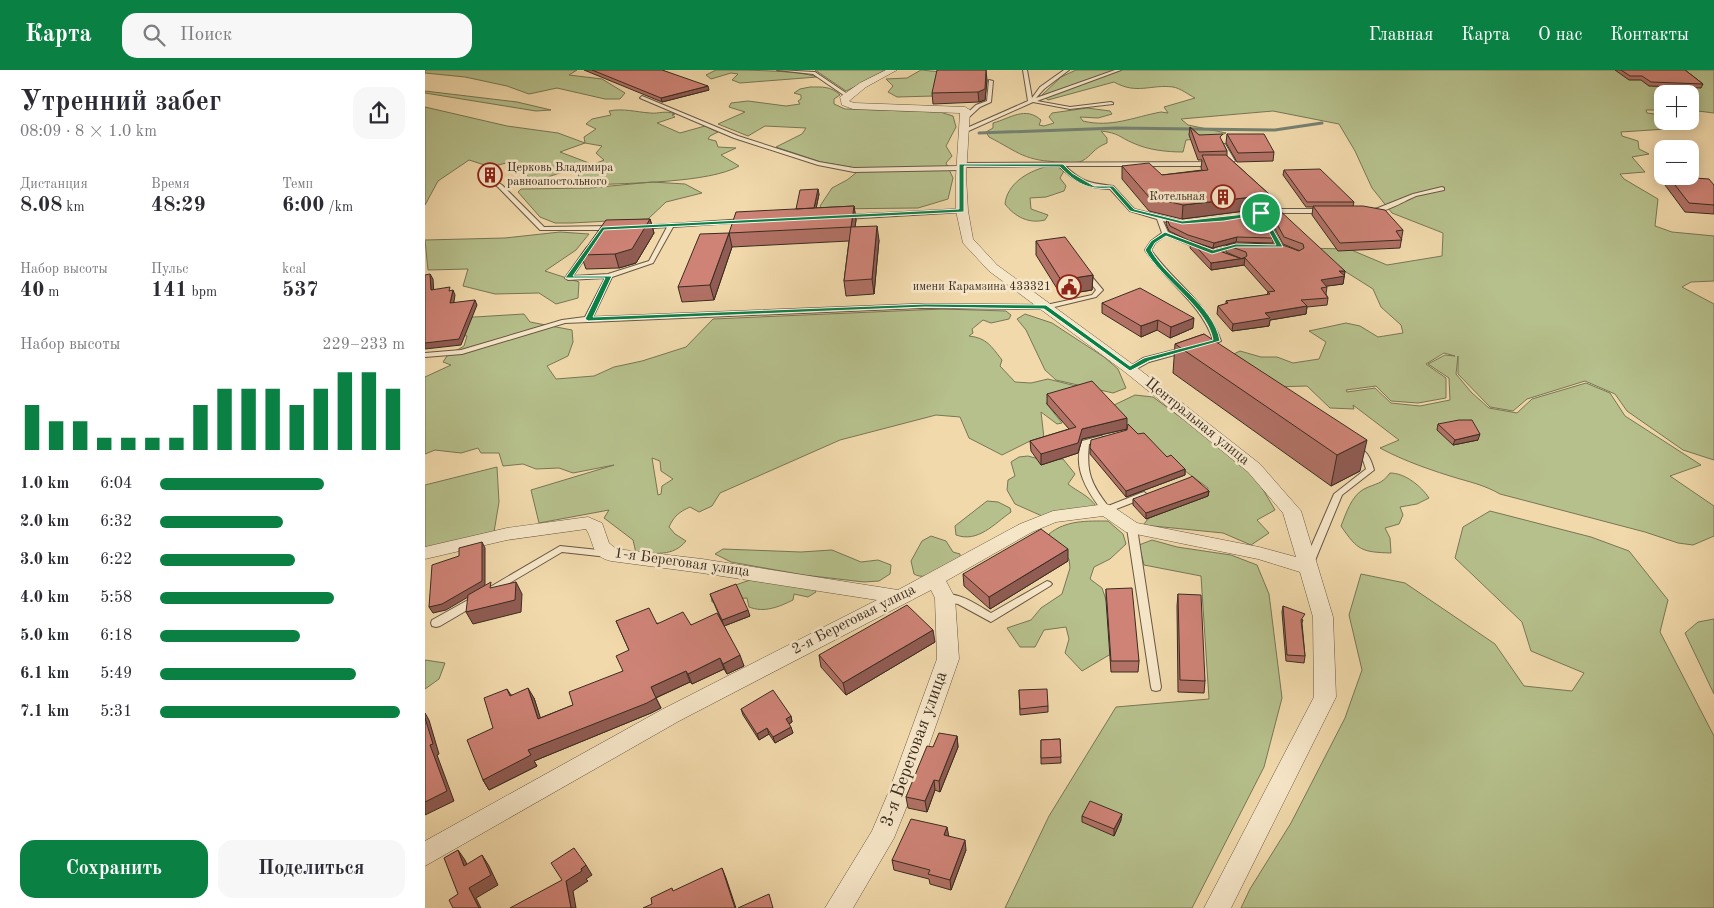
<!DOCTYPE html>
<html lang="ru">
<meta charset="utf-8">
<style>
body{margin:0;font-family:"Old Standard TT",serif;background:#f7f7f7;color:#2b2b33;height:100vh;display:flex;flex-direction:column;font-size:19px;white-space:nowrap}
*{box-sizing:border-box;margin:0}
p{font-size:16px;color:#7c7c81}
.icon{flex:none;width:28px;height:28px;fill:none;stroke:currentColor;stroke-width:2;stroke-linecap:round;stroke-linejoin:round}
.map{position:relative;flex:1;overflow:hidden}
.sheet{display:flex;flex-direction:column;background:#fff;width:425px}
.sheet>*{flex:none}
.controls{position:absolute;left:1229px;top:15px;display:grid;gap:10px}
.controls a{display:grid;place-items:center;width:45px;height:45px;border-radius:10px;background:#fff;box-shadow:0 2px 12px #0003;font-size:25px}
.pin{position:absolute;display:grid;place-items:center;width:42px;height:42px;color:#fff;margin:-21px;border:2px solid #fff;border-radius:50%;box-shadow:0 1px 5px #0007}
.round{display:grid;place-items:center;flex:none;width:52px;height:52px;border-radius:15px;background:#f7f7f7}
.headline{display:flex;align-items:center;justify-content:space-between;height:85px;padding:0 20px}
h1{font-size:28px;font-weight:600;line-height:38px}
.figures{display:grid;grid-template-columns:repeat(3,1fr);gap:8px;height:85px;padding:5px 20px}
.figures div{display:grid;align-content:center}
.figures b{font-size:21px;font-weight:600}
.figures small{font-size:14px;font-weight:400}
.figures p{font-size:14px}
.chart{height:140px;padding:10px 20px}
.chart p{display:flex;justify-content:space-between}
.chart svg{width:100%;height:90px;margin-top:5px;stroke:#0b8043;stroke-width:6}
.primary-button{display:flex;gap:10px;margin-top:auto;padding:10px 20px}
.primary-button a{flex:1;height:58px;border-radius:15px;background:#0b8043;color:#fff;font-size:20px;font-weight:600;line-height:58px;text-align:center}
.primary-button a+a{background:#f7f7f7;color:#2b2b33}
ul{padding:0 20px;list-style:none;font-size:16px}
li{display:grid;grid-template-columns:80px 60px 1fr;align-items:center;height:38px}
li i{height:12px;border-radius:6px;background:#0b8043}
header{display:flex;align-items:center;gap:30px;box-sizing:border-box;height:70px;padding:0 25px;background:#0b8043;color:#fff}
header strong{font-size:24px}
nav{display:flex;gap:28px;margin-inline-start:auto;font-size:18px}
.search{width:350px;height:45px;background:#f7f7f7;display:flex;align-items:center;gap:12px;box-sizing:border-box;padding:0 18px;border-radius:15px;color:#7c7c81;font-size:19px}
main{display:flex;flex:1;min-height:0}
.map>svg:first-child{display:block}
.green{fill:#b6c08c;stroke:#787656;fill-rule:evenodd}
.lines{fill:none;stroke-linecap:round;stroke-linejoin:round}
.stream{stroke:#748171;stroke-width:3}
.lane-casing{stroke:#685744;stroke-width:2}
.street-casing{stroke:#685744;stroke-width:1}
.lane{fill:#f6e6c8;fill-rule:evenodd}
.street{fill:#f6e6c8;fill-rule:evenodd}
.wall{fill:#b17165;stroke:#3a2c21}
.shaded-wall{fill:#905c53;stroke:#3a2c21}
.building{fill:#ce8376;stroke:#3a2c21}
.route{fill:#0b8043;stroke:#fff;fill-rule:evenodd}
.labels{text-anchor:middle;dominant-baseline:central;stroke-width:5;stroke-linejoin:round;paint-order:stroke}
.far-poi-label{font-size:12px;fill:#3a2c21;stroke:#f6e6c8;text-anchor:end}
.street-label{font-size:15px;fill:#3a2c21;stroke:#f6e6c8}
.near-street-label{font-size:18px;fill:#3a2c21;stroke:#f6e6c8}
</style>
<header>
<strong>Карта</strong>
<div class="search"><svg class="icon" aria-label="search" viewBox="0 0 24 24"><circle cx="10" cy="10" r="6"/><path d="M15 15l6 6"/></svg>Поиск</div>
<nav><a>Главная</a><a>Карта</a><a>О нас</a><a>Контакты</a></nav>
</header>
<main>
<section class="sheet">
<div class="headline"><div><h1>Утренний забег</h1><p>08:09 · 8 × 1.0 km</p></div><a class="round"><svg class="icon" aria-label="share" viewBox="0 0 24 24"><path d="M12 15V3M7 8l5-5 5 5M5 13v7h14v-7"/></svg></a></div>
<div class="figures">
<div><p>Дистанция</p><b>8.08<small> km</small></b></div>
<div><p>Время</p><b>48:29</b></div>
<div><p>Темп</p><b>6:00<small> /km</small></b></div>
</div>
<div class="figures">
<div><p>Набор высоты</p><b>40<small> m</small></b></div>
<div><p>Пульс</p><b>141<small> bpm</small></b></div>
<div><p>kcal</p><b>537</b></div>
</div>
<div class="chart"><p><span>Набор высоты</span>229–233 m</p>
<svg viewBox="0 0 160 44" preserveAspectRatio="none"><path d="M5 44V22M15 44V30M25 44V30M35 44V38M45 44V38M55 44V38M65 44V38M75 44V22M85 44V14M95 44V14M105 44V14M115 44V22M125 44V14M135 44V6M145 44V6M155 44V14"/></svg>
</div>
<ul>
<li><b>1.0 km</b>6:04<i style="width:67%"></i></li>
<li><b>2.0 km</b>6:32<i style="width:50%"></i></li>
<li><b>3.0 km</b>6:22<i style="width:55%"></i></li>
<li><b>4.0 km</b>5:58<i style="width:71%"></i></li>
<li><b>5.0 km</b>6:18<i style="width:57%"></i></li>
<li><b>6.1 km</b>5:49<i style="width:80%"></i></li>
<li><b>7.1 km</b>5:31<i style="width:98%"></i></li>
</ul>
<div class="primary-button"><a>Сохранить</a><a>Поделиться</a></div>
</section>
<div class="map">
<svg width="1289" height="838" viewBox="0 0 1289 838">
<rect width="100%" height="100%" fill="#f1d9ab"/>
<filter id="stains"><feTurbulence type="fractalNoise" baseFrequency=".004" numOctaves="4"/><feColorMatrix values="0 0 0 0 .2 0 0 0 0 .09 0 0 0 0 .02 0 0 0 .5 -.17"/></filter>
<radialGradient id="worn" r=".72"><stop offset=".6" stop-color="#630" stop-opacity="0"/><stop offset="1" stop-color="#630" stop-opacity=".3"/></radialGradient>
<path class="green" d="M0,0H152L144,5L177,9L200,23L195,29H180L132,18L104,24L82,16L40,7L0,3Z
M291,0C315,0 374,0 392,7L315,13L307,10L313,4L306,3L286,9L281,5Z
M390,0H465L421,21Z
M496,0L516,2L509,26L472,27L463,22L468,16L461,9L482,8Z
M651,0H1289V43L1265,40V24H1238L1237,40H1221L1222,43L1237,45L1238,54L1241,59L1196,62L1197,66L1213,71L1214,79L1224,84L1207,87L1220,102L1195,104L1199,109L1233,129L1230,156L1247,162L1289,166V211L1266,212L1257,217L1289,234V390L1258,380L1202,341L1190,324L1160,311L1102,329L1088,341L1065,337L1033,304V286L1031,304L1047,323L1064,338L1092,343L1107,329L1161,313L1185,323L1200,346L1276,395L1245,406L1289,436V466L1268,475L1253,473L1220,462L1075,424C1061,416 1049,413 1035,409C1008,401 979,391 955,378L974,370L928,335L929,339L905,338L882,316L846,317L800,288L815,281L836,287H852L868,293L894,289L901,272L884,261L921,253L935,256L953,267L978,263L976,255L956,237L948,219L910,195L876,178L924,179L962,195L1017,186L1018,163L967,143L947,118L930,81L914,54L848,41L756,49L763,55L801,63L792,67L761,70L758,82C742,82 723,80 708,73C694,67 694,63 676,61L682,68V73C667,79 668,85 657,91C651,94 643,92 637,92C599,91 595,83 564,67L561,62L568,58V53C586,48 600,36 616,50L614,55L619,56L629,53L624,47L627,43L662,38L685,41L687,44L673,48L655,47L658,51C686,58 709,47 736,42L743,43L739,37L770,28C764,25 755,18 748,17C726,14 712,25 689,12L623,30L617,25L636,7ZM1019,283L1030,286L1020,285L1003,294L1024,308L1025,330L995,336L966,333L950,318L922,322L921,320L951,316L966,331L993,333L1021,328V308L1001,294Z
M385,17C397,17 406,16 415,25L409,29V34L420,39L515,42L528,46L531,57L521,76L527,86L521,93L528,108L523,129L493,138L398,139L395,136L407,118L422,110L436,99L396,92L351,77L377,64L381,58L340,56L323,66L293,54L320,42L304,37L306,33L323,31L361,36L375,34L373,31L376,29V25L369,23L375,19Z
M0,21L92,32L126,40L111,41L0,23Z
M0,37L82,56L133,63L160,73L159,67L171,59L161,54L167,49L186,45L184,41C198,38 211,42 225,43C234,44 240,40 250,44L247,45L250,47L232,53L255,63L280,56L293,62L285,66L283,69L291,71L293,77L311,78L296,85L314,96C285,113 202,113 165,115L153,108L155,100L179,90L171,83L177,76L160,73L135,82L164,93L111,111L81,93L66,97L44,90L13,111L0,135Z
M620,97H633L639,101L635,108L641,116L639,121L621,127L605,128L606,139L623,145L620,150C604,154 590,147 580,134C582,114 602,102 620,97Z
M227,112L260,114L277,123L241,132L223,149L146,153H130L115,147L93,122L96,119L165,118Z
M135,162L164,164L151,180L120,201L154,212L153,228L131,234L114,223L70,224L38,216L43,199L3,200L0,170L80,168Z
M517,239L581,241L586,245L584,249L566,253L558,250L547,259L548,263L544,266C562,268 566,276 577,290L575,296L590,312L606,313L623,309L667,320L621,333L637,353L632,354L616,342L619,368L605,371L577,385L544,368L535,347L511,345L415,370L295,423L287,436L274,442L265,437C254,442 249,446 244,457L250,464L261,471C248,487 230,483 211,483L208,470L179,448L184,440L114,453L106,420L189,395L148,403L134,398L111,399L98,394L78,396L74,383H56L53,378L36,383L10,380L0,384V307L26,295L18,292L22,286L39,276L42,266L26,263L33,248L99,244L105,252L147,260L148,272L143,286L122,296L131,309L169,306L189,297L217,291L261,277L288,249ZM227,388L235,391L236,401L248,409L237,416L236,424L233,425Z
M600,244L627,253L679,287L693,299L701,318L688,323L631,310L620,300L601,260L592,249Z
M710,325L728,327L826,399L850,440L832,450L844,463L826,475L798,463L718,455L724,448L782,424L783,418L701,357L687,336Z
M603,386L621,391L638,389L650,404L643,414C653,422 663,425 671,436L617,446L590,434L582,420L583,410L590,406L586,392L594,387Z
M72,397L74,432L69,462L0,479V415Z
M965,403C980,403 996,416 1004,428L992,434L975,437L978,445L974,454L960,458L965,468L966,483C937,482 933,481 916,456C921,444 926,426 939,419C951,413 956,415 965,403Z
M562,431L573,432L585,438L586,442C569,454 553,473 531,465L530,456Z
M1065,441L1166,467L1204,481L1243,530L1235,562L1289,666V838H816L825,819L866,753L920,648L937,600L924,545L936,504L980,513L1070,574L1099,616L1147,621L1159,603L1106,581L1097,552L1030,488L1038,457Z
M683,451L698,464L701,474L685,489L669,497L665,509L677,518L691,559V581L657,601L640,583L644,569L641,557L619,560L610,577H595L582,558L606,550L616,538L637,524L645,498L644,489L628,473L624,464C641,450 662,451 683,451Z
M506,466L521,471L528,482L535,484V491C522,497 502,512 489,504L486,491L497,471Z
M727,470L752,477L806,485L832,495L844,524L857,628L839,697L767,838H580L624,746L691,637L784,629L776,506L719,495L714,475Z
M298,479L376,482L407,480L436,492L453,490L466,495L465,504L454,511L439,512L379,505L306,492L290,484Z
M331,508L389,518L391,522L383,527L369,524L368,530C354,537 339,543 324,537L322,528C310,528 298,534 287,532L286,526L290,522Z
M1289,549V624L1260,563L1273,552Z
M0,590L20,593L14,609L0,619Z"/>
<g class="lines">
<path class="stream" d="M554,63L692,58L850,60L897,53"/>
<g class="lane-casing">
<path id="lane" d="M352,0L390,2L424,25L420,26L388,4Z
M598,0H602L607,28L615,17L639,0H644L619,19L611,28L690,0H696L612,31L645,37L686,32L688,33V34L645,39L608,32L539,63H535V61L603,31Z
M564,10L568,11L566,32L555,37L542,49H538V47L551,35L562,31Z
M217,26L313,66L394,92L429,98L535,96L533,95L536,93L800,92L804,90L796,75L800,74L810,91L801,96H640C658,113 665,113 688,116L709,139L755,151L756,152L753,154L738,151L743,162L778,177V179H774L741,165L730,173L726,180C748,212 783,233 796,271L784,276H778V272L788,270C776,233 741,212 720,180L726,171L737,163L732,149L705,141L685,119C663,119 649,111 634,96L537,97L539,98L536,100L429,102L393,95L309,68L215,28Z
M62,105L77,115L119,157L185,156L188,158L185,160H115L73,117L60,108L59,107Z
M1017,117L1019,118V120C1010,122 1000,124 991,126C979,131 954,147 942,141L953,138L988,124Z
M537,139L539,140V142L420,149L417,147L420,145Z
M851,139H899L902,141L899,143H851L840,144L857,176L866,180L863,182L853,178L834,145L823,147L820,145L823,143Z
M320,149L323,151L322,152L248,157L228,193L187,207L168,247L496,234L621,235L667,225L671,220L658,203L661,201L663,202L678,220L671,227L621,239L496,238L140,253L37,284L0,287V283L36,280L137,250L160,247L180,208L143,210L140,208L162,177L167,178L148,206L183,204L224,191L242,157L216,159L213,157L214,156Z
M811,174L813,175V177L787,184L784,182Z
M761,277H764V281L724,292L708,301H702L701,299L718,288Z
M676,366L680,368L679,370L664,374C661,402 666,414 683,436L716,423L719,422L723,425L722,427L681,443L678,442C662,421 647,398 657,371Z
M927,377C941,376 946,389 949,400L917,425L889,493L887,495H881L879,493L909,424L941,399L937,387L926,379Z
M707,455L712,458L736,617L735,620L731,621L727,620L726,617L702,458Z
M135,476L183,481L186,482L188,484L186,486L183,487L137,482L66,524H60L58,522L60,520Z
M622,511L625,512L627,514L625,516L566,552L533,534L516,531L515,528L516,525C534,521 552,535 566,543Z
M52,525L56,526L57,529L56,532L15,556L11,557L7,556L6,553L7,550Z"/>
</g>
<g class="street-casing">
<path id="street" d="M461,0H472L441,17L424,31L429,33L540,37L545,40L541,106L543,141L548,169L572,195L710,296L835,394L876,441L908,547L911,627L806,838H779L889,627L888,547L875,502L833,489L701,462L678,446L631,452L607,462L521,511L530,528L534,589L488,721L469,768L428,838H400L447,761L464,721L512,589L510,528L506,520L254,651L0,796V771L238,639L452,530L277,503L186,491C165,486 170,473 161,459L82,470L0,489V477L82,458L163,447L177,453L184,473L191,479L277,489L473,520L595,454L628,441L681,434L687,436L712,453L834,477L871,487L858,443L823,402L700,302L564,201L538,173L531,141V106L535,43L428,39L417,35L415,27L435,13Z"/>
</g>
<use href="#lane" class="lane"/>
<use href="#street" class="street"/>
</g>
<path class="wall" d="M159,0H237L284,20L237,32Z
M558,0L562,10L560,30L554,32L508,34L507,23Z
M1190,0H1260L1278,14L1276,18L1224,16L1216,10H1204Z
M765,57L774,65L797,71L802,81V86L845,125L843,138L757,149L724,141L697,109V96L737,105L777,100L776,98L777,90H773L764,65Z
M802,64L849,82L848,91L812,92L801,73Z
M859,100L929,132L928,136L978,160L975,178L913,181L887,145L888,137H881L858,105Z
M1243,106L1289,115V144L1260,142L1240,115Z
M394,124L391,138L429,136L431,150L430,157L454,170L449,224L421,226L419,211L424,171L307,177L289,230L257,232L253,217L304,163L371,139Z
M844,139L920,201L918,214L901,216L902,217L901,224L903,228L902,235L882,237L881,244L845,250L844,256L807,261L792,244L793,236L801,234V231L842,225L843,222L819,195L786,200L765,178L766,171L817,189L801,182V175L875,181L858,174L843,146Z
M225,149L229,163L211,193L194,198L161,199L156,185Z
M742,149L848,168V173L811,172L788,178L763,170L744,161L741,154Z
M611,171L668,205L667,220L636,225L611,185Z
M677,233L768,258L745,268L732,260L716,267L677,243Z
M779,264L935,401L906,416L748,303L750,274Z
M622,324L702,359L657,369L653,383L616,395L606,381L605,371L644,359L622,334Z
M1013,354L1053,370L1028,375L1012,360Z
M713,364L742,387L760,399V405L701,427L665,384V378Z
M784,421L783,426L721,449L708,435V429Z
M643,491L565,539L539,516L538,504Z
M681,519L714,591L713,602H686L681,530Z
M285,524L325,546L299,556L319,596L302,604L299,599L267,614L265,612L231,628L236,638L226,643L109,691L112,696L64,720L58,710L68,658L82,619L86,625L109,628L115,648L148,635L198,601L204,580L191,551L266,555L297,552Z
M753,524L780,611L779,623L753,622L752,536Z
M858,536L878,550L877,553L880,586L879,593L861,591L857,542Z
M510,572L421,625L396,597L394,585Z
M594,620L623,636V642L595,645Z
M316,639L366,646L367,652L364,654L368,663L350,673L344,664L334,670L318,645Z
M532,666L533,677L515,722L510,720L502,742L483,738L481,727L508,677Z
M635,669L636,693L616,694V670Z
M657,746L696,750L689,766L657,752Z
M523,766L541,780L526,820L505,814L504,809L469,800L467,790Z"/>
<path class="shaded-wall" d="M561,0L562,10L560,30L554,32L553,22Z
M283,16L284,20L237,32L236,28Z
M393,119L394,124L390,144L389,139Z
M845,125L843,138L757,149L758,135Z
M429,136L431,150L428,171L426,157Z
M225,149L229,163L211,193L194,198L190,184Z
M452,156L454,170L449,224L447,209Z
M304,163L307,177L289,230L285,215Z
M812,167L811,172L788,178L789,173Z
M820,188L819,195L786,200V193Z
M914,201H920L918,214L895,217L896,210Z
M5,204L8,209L9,225L6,220Z
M668,205L667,220L636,225V210Z
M28,220L30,225L28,238L25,233Z
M50,230L52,235L36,275L0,279V273Z
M882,236L881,244L845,250L844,256L807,261L808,254L840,243Z
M769,248L768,258L745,268L746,257Z
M733,250L732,260L716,267V256Z
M702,348V359L657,369L653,383L616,395V384L657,359Z
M1055,364L1053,370L1028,375L1030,370Z
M942,370L935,401L906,416L912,385Z
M760,399V405L701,427V421Z
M784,421L783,426L721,449V443Z
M57,472L60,478V517L21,540L8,543L4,537Z
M643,479V491L565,539L564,527Z
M91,512L97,524L96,542L48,554L41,542Z
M323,540L325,546L299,556L297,550Z
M508,560L510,572L421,625L418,613Z
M315,585L319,596L302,604L298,594Z
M295,588L299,599L267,614L263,604Z
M261,601L265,612L230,628L226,617Z
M103,618L109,628L119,659L113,649Z
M231,628L236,638L226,643L109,691L112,696L64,720L58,710L103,680Z
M0,643L4,650L14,684L12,685L29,731L0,745V732L5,675L0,648Z
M366,646L367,652L362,655L361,649Z
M366,657L368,663L350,673L348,667Z
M342,658L344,664L334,670L332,664Z
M532,666L533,677L515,722L514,711Z
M509,710L510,720L502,742L500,731Z
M697,744L696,750L689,766V759Z
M522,757L524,767L519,765Z
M540,770L541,780L526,820L525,810Z
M33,780L40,790L47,806L39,796Z
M57,785L64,796L73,815L51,828L56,838H54L44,818Z
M161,795L167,805L161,809L163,811L148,821L151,838H146L141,811Z
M297,798L301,808L311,838H310Z"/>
<path class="building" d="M167,0H237L283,16L236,28Z
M512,0H561L560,19L553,22L507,23Z
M1196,0H1260L1278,14L1226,12L1217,6H1205Z
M765,57L774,65L798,64L795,67L802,81L774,82Z
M802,64H839L849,82L813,83Z
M777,85H801L845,125L758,135L724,127L697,96L724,93L737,105L783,100Z
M895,99L929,132H882L859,100Z
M1243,106L1284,109L1289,115V135L1264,133Z
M393,119L389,138L371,139L375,120Z
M429,136L426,157L304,163L311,142Z
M888,136H938L960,140L978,160L971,161L977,170L915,173Z
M852,138L920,201H914L920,206L896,210L902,217L896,218L903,228L876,230L882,236L840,243L845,248L808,254L793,236L803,233L801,231L845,224L843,222L850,221L820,188L786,193L766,171L817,189L822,186L821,182L801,175L812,173L855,174L874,181L879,178L878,174L859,167L844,139Z
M834,142L848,168L812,167L789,173L763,165L745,156L742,149L757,152L776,151Z
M225,149L207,179L190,184L156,185L181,150Z
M452,156L447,209L419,211L426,157Z
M304,163L285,215L253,217L275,164Z
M640,167L668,205L636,210L611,171Z
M5,204L6,220L25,217L24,221L28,220L25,233L50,230L34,269L0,273V205Z
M715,218L769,248L746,257L733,250L716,256L677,233Z
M779,264L942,370L912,385L750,274Z
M667,311L702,348L657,359L653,373L616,384L605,371L651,357L622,324Z
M1034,350H1047L1055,364L1030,370L1013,354Z
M703,354L713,364L719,363L742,387L746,385L760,399L701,421L665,378L666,370L702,360Z
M767,406L784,421L721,443L708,429L766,407Z
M616,459L643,479L564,527L538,504Z
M57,472V511L17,534L4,537L7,495L34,486V478Z
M66,512L65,518L91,512L90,530L41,542L43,525Z
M311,514L323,540L297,550L285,524Z
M707,518L714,591H686L681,519Z
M753,524L776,525L780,611L755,610Z
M482,535L508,560L418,613L394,585Z
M858,536L880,544L876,550L880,586L862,585Z
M224,538L232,554L258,542L266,555L292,543L315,585L298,594L295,588L263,604L261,601L226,617L231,628L222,633L103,680L106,685L58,710L42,670L68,658L59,628L82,619L85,626L103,618L113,649L148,635L144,622L198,601L191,586L204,580L191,551Z
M622,619L623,636L595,639L594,620Z
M348,620L366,646L361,649L366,657L348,667L342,658L332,664L316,639Z
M0,648L8,674L5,675L22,721L0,732Z
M514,663L532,666L514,711L509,710L500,731L481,727L502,676L508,677Z
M635,669L636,687L616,688V670Z
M665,731L697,744L689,759L657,746Z
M486,749L522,757L519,765L540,770L525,810L503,804L505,800L467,790Z
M149,778L161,795L156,799L157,801L141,811L146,838H85L137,810L126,793Z
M33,780L39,796L57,785L66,805L44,818L54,838H28L24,830L33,824L19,788Z
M297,798L310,838H218L227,834L226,828L247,818L248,821Z
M344,824L348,838H313Z"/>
<path class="route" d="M534,94H638L647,103L669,116H688L709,139L757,151L838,142L858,177H811L787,184L741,166L730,173L726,180C743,211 789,235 795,271L724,291L705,301L619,239L500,237L163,251L160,249L180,208H140L177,157L534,139ZM539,96L635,97C651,113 662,120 685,118L705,141L757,154L799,151L835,145L851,175L811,174L788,180L740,162L726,171L720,180C736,209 783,238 788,270L719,288L705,296L621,235L500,234L168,247L187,206H148L179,160L539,142Z"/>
<defs>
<g id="building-ring" transform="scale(1.25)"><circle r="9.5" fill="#f6e6c8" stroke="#8f2418" stroke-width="1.5"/><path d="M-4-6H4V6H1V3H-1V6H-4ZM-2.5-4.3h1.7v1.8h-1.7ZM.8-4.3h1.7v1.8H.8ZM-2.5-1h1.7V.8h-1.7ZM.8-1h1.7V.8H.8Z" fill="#8f2418"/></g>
<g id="civic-ring" transform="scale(1.25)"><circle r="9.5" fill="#f6e6c8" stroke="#8f2418" stroke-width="1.5"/><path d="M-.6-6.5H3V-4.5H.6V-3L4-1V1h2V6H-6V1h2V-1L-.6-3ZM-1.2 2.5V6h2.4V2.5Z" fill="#8f2418"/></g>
</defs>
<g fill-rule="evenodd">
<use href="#building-ring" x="65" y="105"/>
<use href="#building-ring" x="798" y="127"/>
<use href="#civic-ring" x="644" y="217"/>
</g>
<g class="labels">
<g class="far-poi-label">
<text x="82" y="98" text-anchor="start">Церковь Владимира<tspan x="82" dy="14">равноапостольного</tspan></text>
<text x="780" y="127">Котельная</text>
<text x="626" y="217">имени Карамзина 433321</text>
</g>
<g class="street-label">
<text transform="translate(772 352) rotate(39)">Центральная улица</text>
<text transform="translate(257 493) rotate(8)">1-я Береговая улица</text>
<text transform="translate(429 550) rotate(-27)">2-я Береговая улица</text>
</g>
<g class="near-street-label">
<text transform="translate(489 679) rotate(-70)">3-я Береговая улица</text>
</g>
</g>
<rect width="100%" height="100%" filter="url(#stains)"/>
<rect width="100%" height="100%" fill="url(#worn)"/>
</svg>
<div class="controls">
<a>+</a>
<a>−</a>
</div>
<div class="pin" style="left:836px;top:143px;background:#1e9e55"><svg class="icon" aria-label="arrive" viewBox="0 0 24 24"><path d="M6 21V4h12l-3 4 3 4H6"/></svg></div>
</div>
</main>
